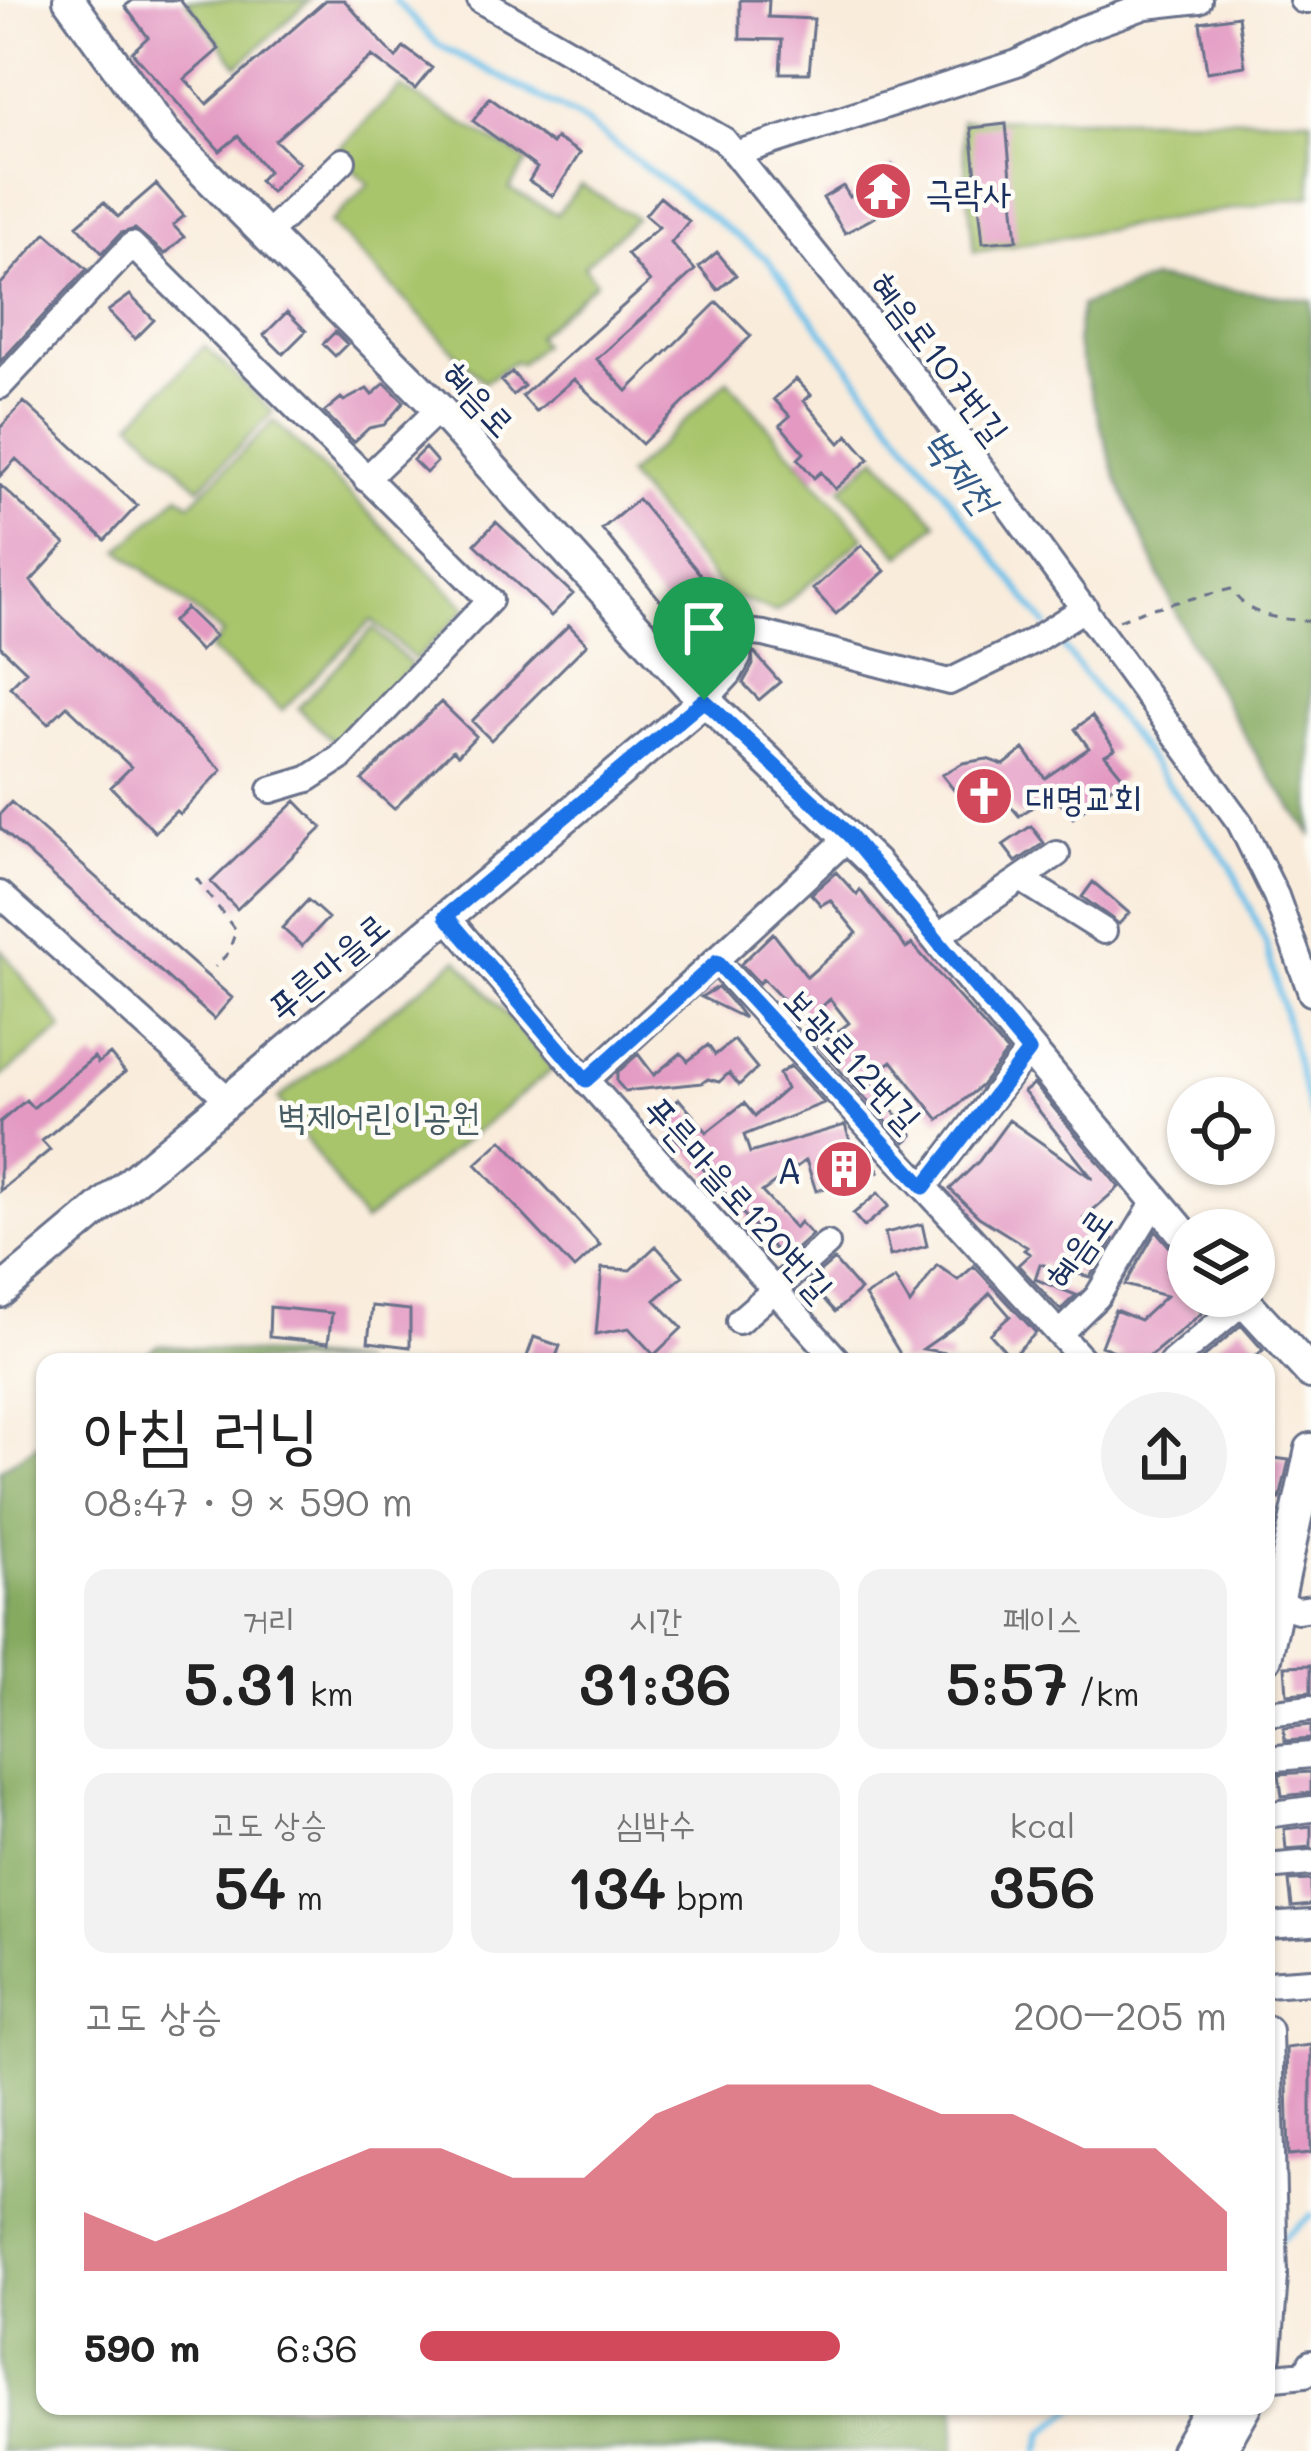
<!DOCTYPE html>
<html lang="ko">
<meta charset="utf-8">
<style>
body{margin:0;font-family:Mali,"Poor Story",sans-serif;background:#f2f2f2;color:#222;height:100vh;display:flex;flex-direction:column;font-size:45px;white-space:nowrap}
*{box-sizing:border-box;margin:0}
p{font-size:39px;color:#767676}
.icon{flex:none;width:66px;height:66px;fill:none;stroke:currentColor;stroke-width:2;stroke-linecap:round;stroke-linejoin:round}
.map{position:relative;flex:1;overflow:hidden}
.sheet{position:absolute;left:36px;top:1353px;width:1239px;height:1062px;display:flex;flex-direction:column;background:#fff;border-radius:24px;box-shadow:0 3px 9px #0004}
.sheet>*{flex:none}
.fabs{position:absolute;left:1167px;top:1077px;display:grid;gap:24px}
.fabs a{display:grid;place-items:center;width:108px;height:108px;border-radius:50%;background:#fff;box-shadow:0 3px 9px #0004;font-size:60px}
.pin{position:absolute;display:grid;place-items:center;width:102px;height:102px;color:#fff;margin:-123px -51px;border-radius:50% 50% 50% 0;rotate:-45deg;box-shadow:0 0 12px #0007}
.pin .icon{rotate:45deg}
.round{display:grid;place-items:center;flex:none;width:126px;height:126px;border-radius:63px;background:#f2f2f2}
.headline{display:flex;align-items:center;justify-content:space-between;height:204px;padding:0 48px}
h1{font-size:66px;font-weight:600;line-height:90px}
.figures{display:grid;grid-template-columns:repeat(3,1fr);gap:18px;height:204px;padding:12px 48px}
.figures div{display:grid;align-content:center;border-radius:24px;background:#f2f2f2;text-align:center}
.figures b{font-size:60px;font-weight:600}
.figures small{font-size:33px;font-weight:400}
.figures p{font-size:33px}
.chart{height:336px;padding:24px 48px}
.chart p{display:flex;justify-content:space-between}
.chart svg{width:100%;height:216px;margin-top:12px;fill:#d1495b;opacity:.7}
ul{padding:0 48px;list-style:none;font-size:39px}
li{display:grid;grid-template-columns:192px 144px 1fr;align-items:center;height:90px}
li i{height:30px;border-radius:15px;background:#d1495b}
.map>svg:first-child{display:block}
.green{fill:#a9c56c;stroke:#627a65;stroke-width:3}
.forest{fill:#86aa60;stroke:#506c5f;stroke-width:3}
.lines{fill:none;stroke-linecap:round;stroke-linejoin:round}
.stream{stroke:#6ec1ea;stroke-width:6}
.building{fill:#e399c2}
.minor-casing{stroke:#69718a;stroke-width:30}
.major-casing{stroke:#69718a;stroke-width:36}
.path{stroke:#69718a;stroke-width:3;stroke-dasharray:9 9;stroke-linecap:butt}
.minor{stroke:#fff;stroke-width:24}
.major{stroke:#fff;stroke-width:30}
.route-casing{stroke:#fff;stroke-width:24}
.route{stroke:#1a73e8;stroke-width:15}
.labels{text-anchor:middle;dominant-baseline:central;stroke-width:9;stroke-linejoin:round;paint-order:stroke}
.poi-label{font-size:36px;fill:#1b2f5e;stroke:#fdfcf7;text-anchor:start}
.street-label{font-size:36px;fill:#1b2f5e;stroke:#fdfcf7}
.park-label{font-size:36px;fill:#465c62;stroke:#fdfcf7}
.water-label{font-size:39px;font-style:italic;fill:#345b88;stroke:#fdfcf7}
</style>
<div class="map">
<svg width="1311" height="2451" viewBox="0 0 1311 2451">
<rect width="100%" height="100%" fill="#fdfcf7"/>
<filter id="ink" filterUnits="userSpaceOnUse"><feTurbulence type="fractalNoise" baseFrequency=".00833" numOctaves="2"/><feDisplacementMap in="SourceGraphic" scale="24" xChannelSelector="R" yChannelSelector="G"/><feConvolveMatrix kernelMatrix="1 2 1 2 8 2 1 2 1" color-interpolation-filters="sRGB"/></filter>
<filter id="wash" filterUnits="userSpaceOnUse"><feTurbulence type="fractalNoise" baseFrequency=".004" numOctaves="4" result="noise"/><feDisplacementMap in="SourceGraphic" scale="48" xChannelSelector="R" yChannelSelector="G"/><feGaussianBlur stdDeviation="2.7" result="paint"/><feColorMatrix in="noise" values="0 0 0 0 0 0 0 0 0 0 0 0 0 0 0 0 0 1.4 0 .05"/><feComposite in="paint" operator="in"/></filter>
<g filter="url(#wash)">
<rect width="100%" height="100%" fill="#f9ecdb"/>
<path class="green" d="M186,0H310L238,66Z
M400,87L528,161L509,189L557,214L581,185L636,218L584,266L596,282L536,336L542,345L520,364L515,361L484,382L330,223L369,184L335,153Z
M1311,118V196L974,252L961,120Z
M205,346L273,412L199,488L132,422Z
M728,380L864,537L776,612L726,594L627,476Z
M274,421L467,608L415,660L372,620L282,710L210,650L223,634L120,550L179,495L190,504Z
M877,456L937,523L901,556L841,489Z
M373,628L412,666L337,745L298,708Z
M0,948L63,1029L0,1078Z
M458,959L553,1069L364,1222L278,1099Z"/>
<path class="forest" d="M1152,279L1311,300V834L1261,763L1187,638L1117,479L1076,343L1081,306Z
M158,1345L360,1362H137Z
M45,1439V2406H956L955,2451H0V1470Z"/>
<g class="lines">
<path class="stream" d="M395,0L437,44L580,118L767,259L1046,625
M1054,635L1231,866L1266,944L1311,1116
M1283,2238L1311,2215
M1039,2451L1044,2433L1077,2406"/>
</g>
<g id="blocks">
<path class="building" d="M133,0H180L219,49L185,79L207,104L326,0H344L396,58L404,47L432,68L415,89L372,56L275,140L299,163L271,192L259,181L268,171L238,136L220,151L132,52L148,37L125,6Z
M740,0H769L768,17L814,19L809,73H780L782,40L740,39Z
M1238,16L1245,66L1207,72L1200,22Z
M490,98L552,144L556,138L580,153L553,196L529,181L537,168L473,121Z
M1006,124L1017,240L983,243L971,128Z
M892,165L910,189L875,217L845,233L823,198L843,186L850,197Z
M156,184L184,216L173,225L184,237L165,254L135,229L121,233L102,253L77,225L104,202L118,217Z
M660,197L689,221L671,243L695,270L597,359L627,391L717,302L751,336L642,444L574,379L536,412L522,396L650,282L627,254L659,227L645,215Z
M46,233L87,269L0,362V285Z
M717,252L736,275L718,290L699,267Z
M130,295L154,320L135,339L108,311Z
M287,312L306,331L283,354L264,335Z
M335,332L347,344L335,356L323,344Z
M512,372L524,386L513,395L501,381Z
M796,379L811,395L804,401L840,443L848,435L869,459L835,489L821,472L814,478L798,459L804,453L780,425L790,416L774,399Z
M385,383L404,402L384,425L369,428L354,442L324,412L341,398L344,401L367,389L372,395Z
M24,402L137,506L105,540L16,459L0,476V428Z
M425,448L437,462L426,473L413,460Z
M0,485L65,544L31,581L53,608L222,770L180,814L176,811L155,832L111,787L131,767L67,706L48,724L10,687L26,671L0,646Z
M638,499L724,603L688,634L602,529Z
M496,522L573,594L551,616L475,544Z
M862,545L885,571L836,614L813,589Z
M186,608L215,636L200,651L172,622Z
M569,625L587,644L491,740L472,721Z
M752,650L780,682L759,700L743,683L753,665Z
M441,702L476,736L458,755L453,750L394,809L362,780Z
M1092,716L1115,749L1105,755L1123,777L1073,818L1052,794L1019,816L1005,799L976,818L942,775L963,763L987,759L1004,765L1024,749L1045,778L1089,748L1075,729Z
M296,801L322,828L237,909L211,882Z
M11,802L232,998L214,1019L0,828V814Z
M1031,826L1044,843L1016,862L1003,845Z
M836,872L857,895L860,890L906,948L912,944L1007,1052L981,1086L939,1120L892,1061L867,1079L913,1135L905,1142L818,1046L849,1023L830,999L805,1023L763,979L759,983L741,964L773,933L807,977L857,933L830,900L821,905L811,894Z
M1093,882L1129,913L1119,924L1082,897Z
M308,900L328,918L302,946L282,928Z
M718,987L735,1006L744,1018L701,997Z
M734,1040L757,1068L739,1085L729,1073L719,1082L708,1079L702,1083L625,1091L617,1082V1073L638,1054L654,1075L681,1053L688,1061L708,1045L715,1055Z
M110,1054L125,1072L42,1141L50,1150L0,1191V1122L26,1100L33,1108L94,1057L98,1063Z
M790,1066L824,1103L744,1135L750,1153L845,1125L854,1153L867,1149L879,1172L816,1191L806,1160L762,1192L795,1228L800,1222L812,1235L784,1260L658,1118L679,1099L707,1132L744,1103L755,1116L786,1089L779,1074Z
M1034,1084L1119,1187L1084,1218L1113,1239L1090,1277L1040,1264L1035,1279L1076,1295L1060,1310L1018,1265L1030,1254L1024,1250L1027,1247L979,1217L950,1189L979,1161L1009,1120L1093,1179L1024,1092Z
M502,1140L600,1245L574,1269L476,1164Z
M878,1193L889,1206L864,1227L853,1214Z
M922,1224L927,1246L890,1256L885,1233Z
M1156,1231L1175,1253L1167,1271L1202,1313L1143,1362H1113L1123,1354L1101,1346L1115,1310L1140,1320L1166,1296L1125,1285Z
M656,1246L683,1276L655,1300L682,1328L654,1355L629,1328L596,1334L602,1268L630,1270Z
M834,1260L860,1290L835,1312L808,1282Z
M937,1265L958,1280L974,1266L1036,1333L1011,1357L990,1334L1010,1316L990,1293L963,1321L923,1349L951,1354L950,1362H899V1352L865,1296L895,1279L910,1304Z
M372,1306L410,1310V1347L368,1342Z
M270,1307L332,1313L328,1343L269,1337Z
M1241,1325L1263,1350L1249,1362H1198Z
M534,1337L560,1346L554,1362H525Z
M1266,1457L1289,1460L1280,1499L1266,1497Z
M1311,1665V1692L1287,1694L1285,1666Z
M1311,1725V1739L1285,1741L1284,1728Z
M1311,1772V1793L1282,1796L1279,1774Z
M1311,1826V1847L1286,1849L1284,1829Z
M1311,1880V1905L1292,1907L1289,1881Z
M1311,2045V2153L1289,2155L1286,2048Z"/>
</g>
</g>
<g filter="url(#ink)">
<use href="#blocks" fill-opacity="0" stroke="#69718a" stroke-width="3"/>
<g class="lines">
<g class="minor-casing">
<path id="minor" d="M480,0L724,140L924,390L1240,823L1276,896L1311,993
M1302,0H1311
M735,154L1017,63L1079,30L1146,6L1199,0
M266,235L343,161
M0,386L132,245L490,600L340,758L308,779L271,790
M366,479L439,409
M705,700L729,674L738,658L728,646L745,632L764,634L949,682L1033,641L1085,608
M1021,879L1104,931
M0,894L228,1099
M446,916L586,1080L839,1362
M936,937L1057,854
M717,962L1085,1362
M586,1080L850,836
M924,1187L1029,1050
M739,1321L827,1244
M1059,1334L1097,1297L1155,1202
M1172,1362L1244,1301
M1276,1603L1298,1610L1311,1608
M1266,1713L1311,1708
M1266,1759L1311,1755
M1266,1815L1311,1809
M1266,1867L1311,1863
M1266,1926L1311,1923
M1266,1984L1311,1981
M1266,2378L1305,2374L1311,2363"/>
</g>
<g class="major-casing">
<path id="major" d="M69,0L165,133L439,409L687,683L876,865L1188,1239
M0,1292L705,700
M1240,1296L1311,1373
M1266,1658L1311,1449
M1266,2031L1272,2276L1266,2355
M1186,2451L1212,2406
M1220,2451L1246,2406"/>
</g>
<path class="path" d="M1119,620L1145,610L1231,589C1249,618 1279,619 1311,621
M196,878L236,931L228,953L215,967"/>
<use href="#minor" class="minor"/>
<use href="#major" class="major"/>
</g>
</g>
<g class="lines" filter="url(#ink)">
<g class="route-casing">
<path id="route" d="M704,700L850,836L1029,1051L924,1187L717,962L586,1080L446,916Z"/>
</g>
<use href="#route" class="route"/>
</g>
<defs>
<g id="temple-disc" transform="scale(3)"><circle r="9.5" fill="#d1495b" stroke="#fdfcf7"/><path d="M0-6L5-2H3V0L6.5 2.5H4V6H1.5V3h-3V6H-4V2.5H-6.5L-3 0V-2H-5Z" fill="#fff"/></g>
<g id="church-disc" transform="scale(3)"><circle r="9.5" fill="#d1495b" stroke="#fdfcf7"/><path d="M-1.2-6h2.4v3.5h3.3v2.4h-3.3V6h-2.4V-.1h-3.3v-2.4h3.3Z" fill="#fff"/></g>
<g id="building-disc" transform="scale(3)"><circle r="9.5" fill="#d1495b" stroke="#fdfcf7"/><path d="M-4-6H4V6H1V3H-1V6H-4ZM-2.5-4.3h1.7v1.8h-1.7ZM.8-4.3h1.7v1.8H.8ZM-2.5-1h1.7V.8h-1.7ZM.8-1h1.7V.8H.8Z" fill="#fff"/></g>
</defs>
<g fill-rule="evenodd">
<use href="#temple-disc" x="883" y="191"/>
<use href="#church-disc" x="984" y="796"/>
<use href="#building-disc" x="844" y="1169"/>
</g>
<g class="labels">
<g class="poi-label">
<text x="925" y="191">극락사</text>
<text x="1026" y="796">대명교회</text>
<text x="802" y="1169" text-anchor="end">A</text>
</g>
<g class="street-label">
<text transform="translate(941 357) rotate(53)">혜음로107번길</text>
<text transform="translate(480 398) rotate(47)">혜음로</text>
<text transform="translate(327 965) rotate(-40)">푸른마을로</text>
<text transform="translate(854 1058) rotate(47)">보광로12번길</text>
<text transform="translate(740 1197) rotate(48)">푸른마을로120번길</text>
<text transform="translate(1077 1247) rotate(-55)">혜음로</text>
</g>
<g class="park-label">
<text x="379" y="1114">벽제어린이공원</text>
</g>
<g class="water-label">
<text transform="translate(962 470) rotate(53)">벽제천</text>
</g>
</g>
</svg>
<div class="fabs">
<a><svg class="icon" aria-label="locate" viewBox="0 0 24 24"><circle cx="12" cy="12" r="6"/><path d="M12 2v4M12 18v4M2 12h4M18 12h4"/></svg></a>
<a><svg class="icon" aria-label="layers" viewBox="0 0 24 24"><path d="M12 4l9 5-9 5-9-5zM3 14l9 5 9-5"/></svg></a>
</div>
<div class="pin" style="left:704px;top:700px;background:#1e9e55"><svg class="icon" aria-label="arrive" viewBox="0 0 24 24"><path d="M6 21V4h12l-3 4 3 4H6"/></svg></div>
<section class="sheet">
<div class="headline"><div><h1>아침 러닝</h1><p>08:47 · 9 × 590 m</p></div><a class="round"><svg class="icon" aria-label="share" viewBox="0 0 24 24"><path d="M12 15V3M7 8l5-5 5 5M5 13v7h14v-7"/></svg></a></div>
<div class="figures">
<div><p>거리</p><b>5.31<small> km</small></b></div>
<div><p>시간</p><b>31:36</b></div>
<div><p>페이스</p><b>5:57<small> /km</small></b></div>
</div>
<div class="figures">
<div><p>고도 상승</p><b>54<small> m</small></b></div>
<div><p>심박수</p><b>134<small> bpm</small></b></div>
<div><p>kcal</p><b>356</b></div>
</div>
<div class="chart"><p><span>고도 상승</span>200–205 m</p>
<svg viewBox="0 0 160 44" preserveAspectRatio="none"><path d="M0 44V32L10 38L20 32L30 25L40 19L50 19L60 25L70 25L80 12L90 6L100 6L110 6L120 12L130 12L140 19L150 19L160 32V44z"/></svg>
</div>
<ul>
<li><b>590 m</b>6:36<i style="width:52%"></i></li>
</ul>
</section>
</div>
